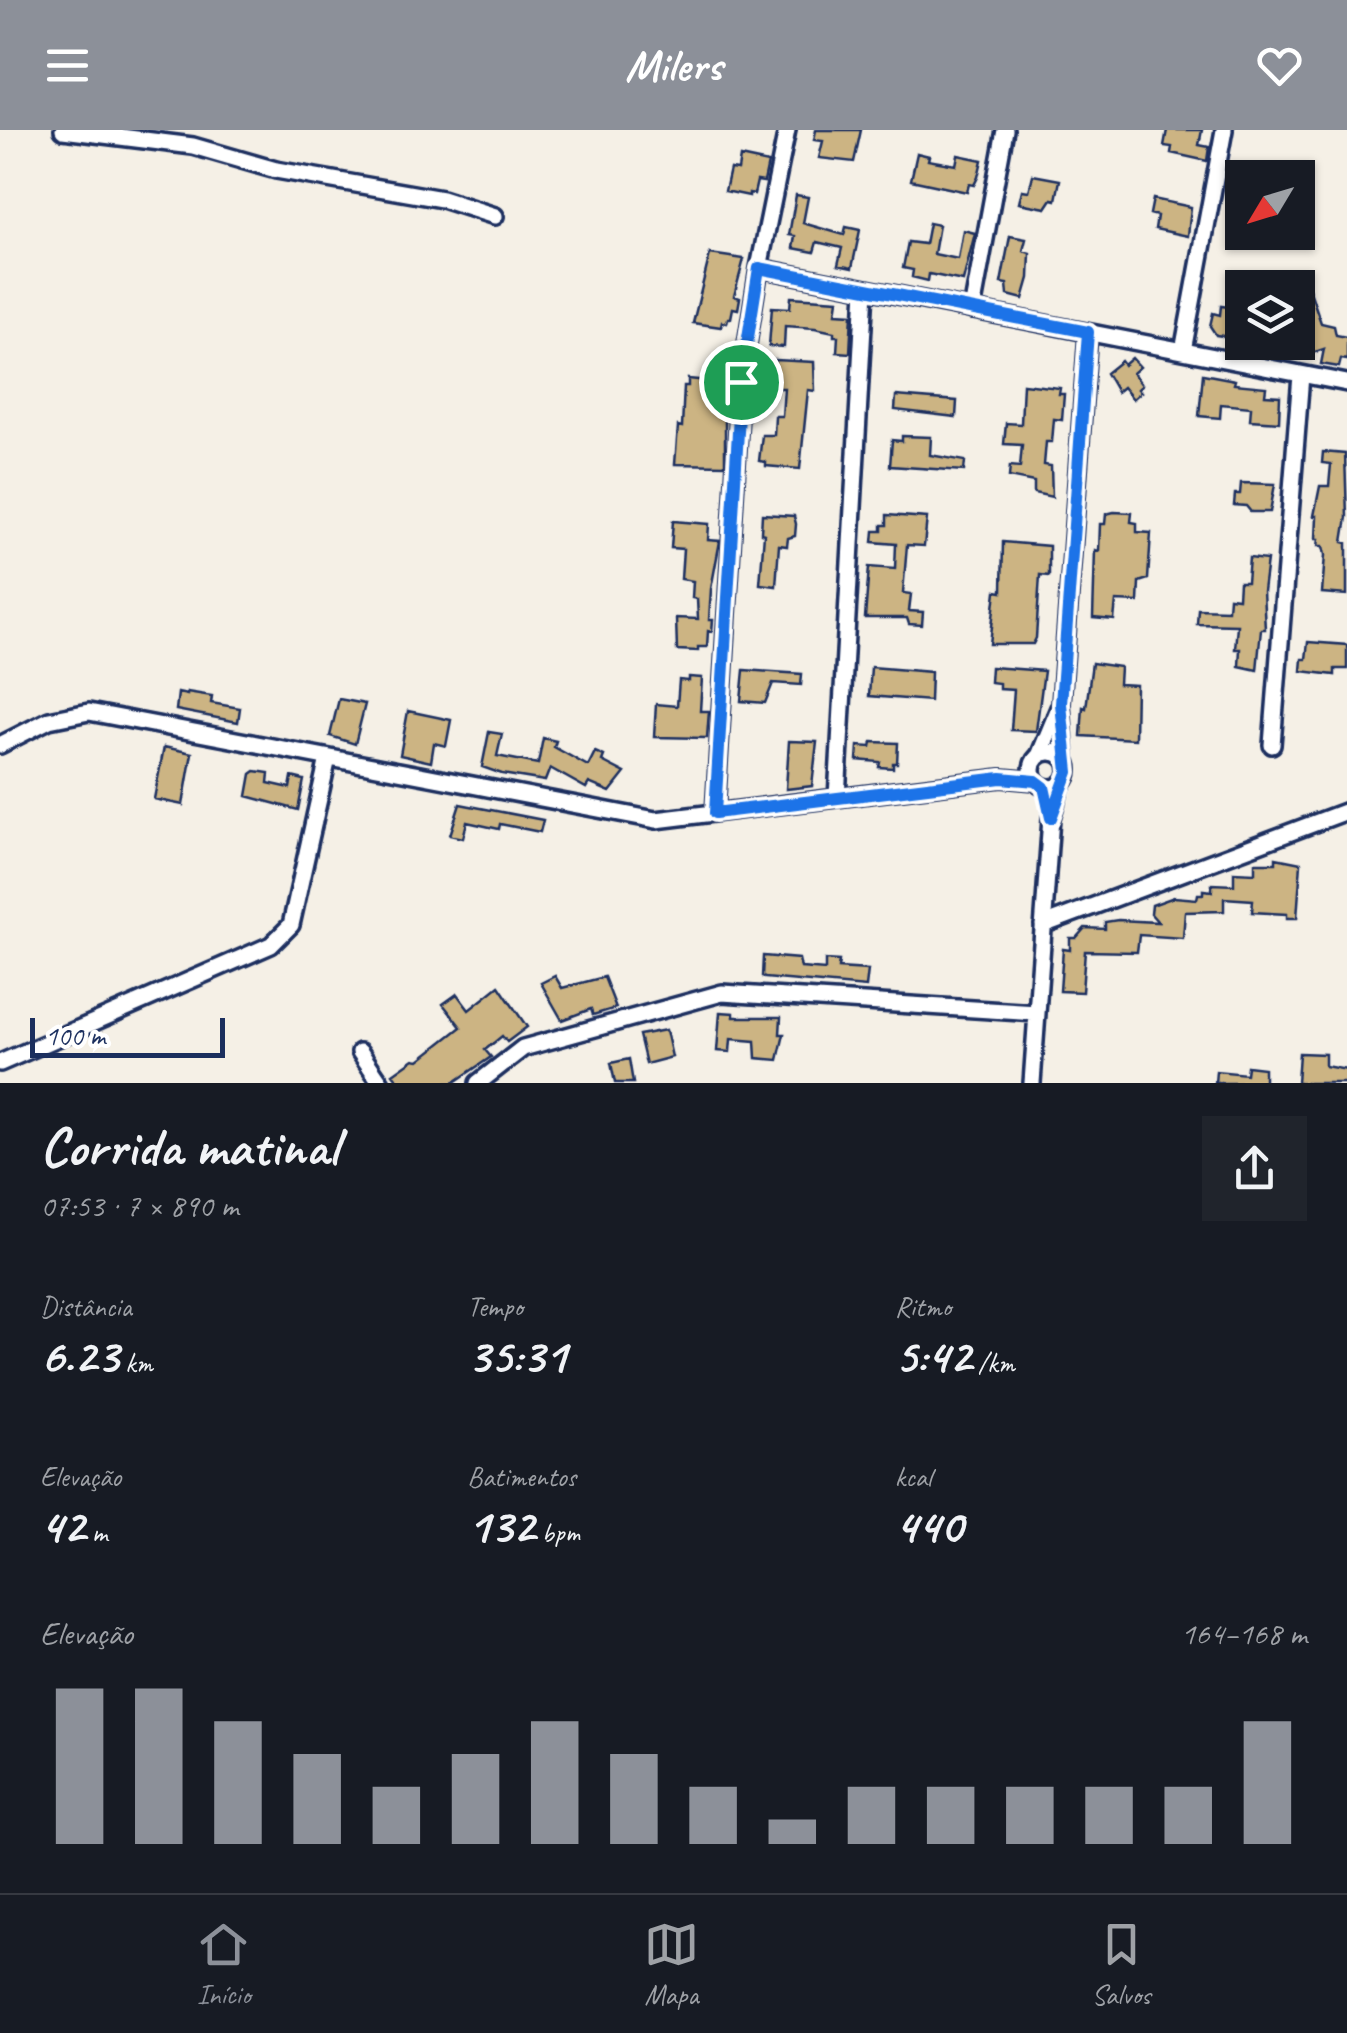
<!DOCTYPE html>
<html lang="pt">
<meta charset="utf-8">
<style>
body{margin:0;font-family:Caveat,sans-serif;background:#20242c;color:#f1f3f6;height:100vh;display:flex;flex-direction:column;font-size:38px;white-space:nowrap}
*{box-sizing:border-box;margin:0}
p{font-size:32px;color:#9ea1a6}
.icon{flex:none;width:55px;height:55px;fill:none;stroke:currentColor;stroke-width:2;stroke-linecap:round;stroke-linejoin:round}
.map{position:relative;height:953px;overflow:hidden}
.drawer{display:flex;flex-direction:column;background:#171b24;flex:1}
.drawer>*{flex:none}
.needle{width:65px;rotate:232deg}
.buttons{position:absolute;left:1225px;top:30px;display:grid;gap:20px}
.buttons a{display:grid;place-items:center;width:90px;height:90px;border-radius:0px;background:#171b24;box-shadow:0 2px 8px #0004;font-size:50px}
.scale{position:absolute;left:30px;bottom:25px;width:195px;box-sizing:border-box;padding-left:10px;border:5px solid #1b2f5e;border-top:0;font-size:28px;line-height:35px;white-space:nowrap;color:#1b2f5e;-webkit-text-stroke:8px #fff;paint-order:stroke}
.pin{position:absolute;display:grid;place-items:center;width:85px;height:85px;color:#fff;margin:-42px;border:5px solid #fff;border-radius:50%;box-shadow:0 2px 10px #0007}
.round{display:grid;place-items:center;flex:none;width:105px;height:105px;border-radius:0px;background:#20242c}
.head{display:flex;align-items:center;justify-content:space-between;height:170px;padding:0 40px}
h1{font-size:55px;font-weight:600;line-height:75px}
.metrics{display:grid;grid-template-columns:repeat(3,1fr);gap:15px;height:170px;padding:10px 40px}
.metrics div{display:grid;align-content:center}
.metrics b{font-size:50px;font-weight:600}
.metrics small{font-size:28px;font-weight:400}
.metrics p{font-size:28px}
.chart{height:280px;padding:20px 40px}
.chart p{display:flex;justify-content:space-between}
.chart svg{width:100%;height:180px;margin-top:10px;stroke:#8c9099;stroke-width:6}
header{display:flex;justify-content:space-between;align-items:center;height:130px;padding:0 40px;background:#8c9099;color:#fff;font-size:45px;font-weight:600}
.dock{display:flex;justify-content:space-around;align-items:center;height:140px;border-top:2px solid #363941;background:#171b24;font-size:28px;color:#9ea1a6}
.dock a{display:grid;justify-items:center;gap:5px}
.dock .on{color:#8c9099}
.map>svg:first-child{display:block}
.building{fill:#ccb483;stroke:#1b2f5e;stroke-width:2.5}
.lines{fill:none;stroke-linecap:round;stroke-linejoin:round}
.street-casing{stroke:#1b2f5e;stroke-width:22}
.street{stroke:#fff;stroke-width:15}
.route-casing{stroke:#fff;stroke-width:20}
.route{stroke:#1a73e8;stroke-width:12}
</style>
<header><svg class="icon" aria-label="menu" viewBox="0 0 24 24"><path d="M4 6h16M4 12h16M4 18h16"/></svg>Milers<svg class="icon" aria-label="heart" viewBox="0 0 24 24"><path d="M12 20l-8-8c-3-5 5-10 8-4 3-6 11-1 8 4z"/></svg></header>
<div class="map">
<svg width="1347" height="953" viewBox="0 0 1347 953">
<rect width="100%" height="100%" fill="#f5f0e6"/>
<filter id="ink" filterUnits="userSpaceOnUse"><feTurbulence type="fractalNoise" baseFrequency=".01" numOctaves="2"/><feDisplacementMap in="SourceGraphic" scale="20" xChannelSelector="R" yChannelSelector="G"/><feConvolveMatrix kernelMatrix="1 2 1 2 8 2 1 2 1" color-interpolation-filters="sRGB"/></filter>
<g filter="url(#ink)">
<path class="building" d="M816,0H861L854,32L819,28L823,11L814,10Z
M1167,0H1202L1199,15L1209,17L1207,31L1171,23L1172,17L1164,16Z
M917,23L929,26L928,30L956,35L958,25L982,30L978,47L974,55L969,54L967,62L911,50Z
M740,27L768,33L764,52L757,51L754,64L749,63V66L725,61L730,39L738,40Z
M1033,45L1060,50L1056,70L1052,69L1046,78L1019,73L1022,60L1029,61Z
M796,65L808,67L803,93L844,105L846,97L860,100L852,138L838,135L842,118L817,112L814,122L793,118L795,106L789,105Z
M1153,69L1191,77L1188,106L1155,99L1157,86L1150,84Z
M929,93L939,95L934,124L958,129L963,100L975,103L963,151L929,144L928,151L912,147L913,140L903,138L908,112L925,114Z
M1010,106L1026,109L1023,121L1030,123L1029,148L1023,169L1008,165L1007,154L1001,153Z
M710,124L744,129L734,166L740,168L738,179L733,178L731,188H728L727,193L722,192L721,197L693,193Z
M1309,158L1321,193L1334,196L1336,205L1347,207V230L1341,229L1339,237L1321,234L1324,219L1298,228L1292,212H1298V180L1304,178L1298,162Z
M791,167L838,170L836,183L852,184L850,223L837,222L838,206H834V202L815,198L785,196L784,217L769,216L772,177L790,178Z
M1229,174L1242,176L1238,208L1216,205L1210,196L1213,183L1220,185L1221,176L1229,177Z
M1132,228L1140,237L1133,243L1142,255L1138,259L1141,262L1133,269L1123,257L1117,262L1106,243L1121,231L1124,235Z
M775,230L814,232L815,261L808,260L800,339L766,336V332L759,331L762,305H774L775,286H782L784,258H771Z
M1203,244L1235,250L1234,254L1266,257L1265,265L1280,266L1279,292L1250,290L1251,277L1221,274L1220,288L1199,286Z
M688,249L719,252L717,281H725V335L675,334L678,296L682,297L684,256H688Z
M1023,254L1060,258L1059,264H1064L1062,290L1054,289L1052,312H1046L1044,335L1051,336L1052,367L1034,363V352L1009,347L1010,336L1020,337L1022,315L1004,314L1006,293L1021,294Z
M896,266L957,271L956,287L895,280Z
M902,306L931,307L930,325L965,331L964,341L890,336L892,310L902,311Z
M1323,322L1345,324L1347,387L1343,412L1347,413V465L1322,463L1325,425L1323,416H1318L1319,409H1316L1317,386H1314L1320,356H1329L1331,334L1322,333Z
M1241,353L1275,354L1270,382H1251L1246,376L1234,375L1235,364H1240Z
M1114,382L1132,383L1131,392L1137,393V402L1151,403L1148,449L1139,452L1138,472L1116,471L1114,490L1093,488L1095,420L1099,421L1100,394H1105L1106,384Z
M762,384L794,386L796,394L795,406L788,408L787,416L779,415L776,456L760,454L764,404L761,403Z
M887,385L927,388L924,416L907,415L903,463L911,464L909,481L923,482L922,495L909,494L907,488H865L869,437L895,439L896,414L873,412L874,401H882V395H887Z
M673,391L709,394L708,410L720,411L711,459L709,490H713L712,502L708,501L707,517H698V521L677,520L676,488L698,489L697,469L692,468L693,451L681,449L683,419L671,418Z
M1003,412L1049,416V446L1040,445L1036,508L1033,514H990L996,461L1002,462Z
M1249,428L1267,430L1263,461L1265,499H1261L1257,540L1239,536L1240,519H1235L1237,495L1197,494L1198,479L1228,480L1229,467L1238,468L1239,452H1247Z
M1308,512L1347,515V539H1335V545L1301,541L1302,529H1306Z
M1092,533L1120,537L1119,554L1136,555L1135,609L1081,606L1083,577L1086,578Z
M871,537L931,542L930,571L869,566Z
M991,537L1044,541L1036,601L1011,600L1014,560L999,559V553L990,552Z
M744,540L802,544L801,555L773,553L765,573L741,571Z
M689,547L702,548L700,581H709L707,608L654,607L656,574L677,576L679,550L689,551Z
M187,562L212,566L211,573L240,578L238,592L176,580L178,563L187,565Z
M339,569L365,574L355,614L330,606Z
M408,581L451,590L446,616L434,613L431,632L400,625Z
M489,602L502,604L497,626L538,634L543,608L556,611L554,617L588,636L595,622L604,626L602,631L625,643L610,662L589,653L586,658L550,638L545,651L502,644L482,637Z
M789,611L817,612L812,656L786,659Z
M872,612L898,613L897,633H893V638L879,637L880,632L857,630L858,616L871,617Z
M164,617L192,623L183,675L154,669Z
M255,641L269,643L268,653L290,658L292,647L304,650L298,680L247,666L251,644Z
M460,674L543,690L540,702L500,694L499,699L467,692L463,708L450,705Z
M1276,728L1301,733L1297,788H1287V784L1252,782L1253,770L1224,768V781L1185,782L1183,808L1139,805L1137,822L1085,821L1082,862L1060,861L1063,819L1070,820V808H1076L1085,798L1105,799V792L1118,790L1158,792L1151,784L1152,775L1174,767L1197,769L1198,764H1203V760L1212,761V754L1234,755V742L1255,743V733H1276Z
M763,826L799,829L801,838L825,840V830L839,831L838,838L868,840L866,857L765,848L762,847Z
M555,846L562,858L604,847L616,878L593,885L591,879L562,890L541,853Z
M499,856L527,897L507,912L502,906L485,920L491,927L453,953H400L393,944L414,929L419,930L461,897L443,874L457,864L469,880Z
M720,882L734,883V887H781L780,904H784L778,930L756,928L755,911L731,909L730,922L717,921Z
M666,900L672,927L646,934L639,905Z
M1299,923L1325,924V936L1347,940V953H1297Z
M629,929L633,953H615L611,933Z
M1247,936L1264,938V953H1215L1216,941L1246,944Z"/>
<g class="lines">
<g class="street-casing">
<path id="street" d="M63,0L193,16L276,40L442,69L495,86
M759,138L787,0
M972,180L1005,0
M1183,221L1224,0
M0,615L49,590L89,582L656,690L1001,648L1036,651
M1272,615L1301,245
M1032 640a18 18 0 1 1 36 0a18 18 0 1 1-36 0Z
M1039,626L1059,578
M1065,629L1061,574L1088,203
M837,668L865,160
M715,683L741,252L759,138L1347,253
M1043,795L1347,681
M360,922L381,953
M0,933L271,815L291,795L328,628
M478,953L523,918L722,863L1037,883
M1032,953L1051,688L1061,655"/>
</g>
<use href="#street" class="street"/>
</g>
</g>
<g class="lines" filter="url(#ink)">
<g class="route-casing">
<path id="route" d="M759,138L1088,202L1061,574L1068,642L1051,688L1044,657L1036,651L1001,648L715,683L741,252Z"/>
</g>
<use href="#route" class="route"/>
</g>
</svg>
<div class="buttons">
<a><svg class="needle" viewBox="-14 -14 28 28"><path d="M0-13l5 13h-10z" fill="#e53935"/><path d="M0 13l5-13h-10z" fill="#9ea1a6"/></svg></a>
<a><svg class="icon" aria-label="layers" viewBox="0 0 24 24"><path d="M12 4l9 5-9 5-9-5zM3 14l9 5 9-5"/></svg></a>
</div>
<div class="scale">100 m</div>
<div class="pin" style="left:741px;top:252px;background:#1e9e55"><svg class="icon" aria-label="arrive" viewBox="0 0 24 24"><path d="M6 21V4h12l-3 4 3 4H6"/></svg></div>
</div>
<section class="drawer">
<div class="head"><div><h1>Corrida matinal</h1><p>07:53 · 7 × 890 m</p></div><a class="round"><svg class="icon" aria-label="share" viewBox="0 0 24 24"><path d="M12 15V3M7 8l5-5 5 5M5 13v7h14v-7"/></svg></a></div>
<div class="metrics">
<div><p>Distância</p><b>6.23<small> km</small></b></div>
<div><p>Tempo</p><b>35:31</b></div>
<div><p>Ritmo</p><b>5:42<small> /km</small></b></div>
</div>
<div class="metrics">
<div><p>Elevação</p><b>42<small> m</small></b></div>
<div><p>Batimentos</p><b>132<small> bpm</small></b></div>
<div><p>kcal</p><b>440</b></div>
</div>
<div class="chart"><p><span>Elevação</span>164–168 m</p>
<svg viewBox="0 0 160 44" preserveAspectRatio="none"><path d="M5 44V6M15 44V6M25 44V14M35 44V22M45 44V30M55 44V22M65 44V14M75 44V22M85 44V30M95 44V38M105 44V30M115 44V30M125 44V30M135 44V30M145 44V30M155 44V14"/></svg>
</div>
</section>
<nav class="dock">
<a class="on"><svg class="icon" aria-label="home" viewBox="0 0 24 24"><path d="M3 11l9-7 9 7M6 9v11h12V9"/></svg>Início</a>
<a><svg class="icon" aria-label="map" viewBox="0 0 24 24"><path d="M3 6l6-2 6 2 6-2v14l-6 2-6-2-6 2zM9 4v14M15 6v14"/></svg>Mapa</a>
<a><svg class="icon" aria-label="saved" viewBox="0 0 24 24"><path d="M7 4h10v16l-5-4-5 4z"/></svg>Salvos</a>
</nav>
